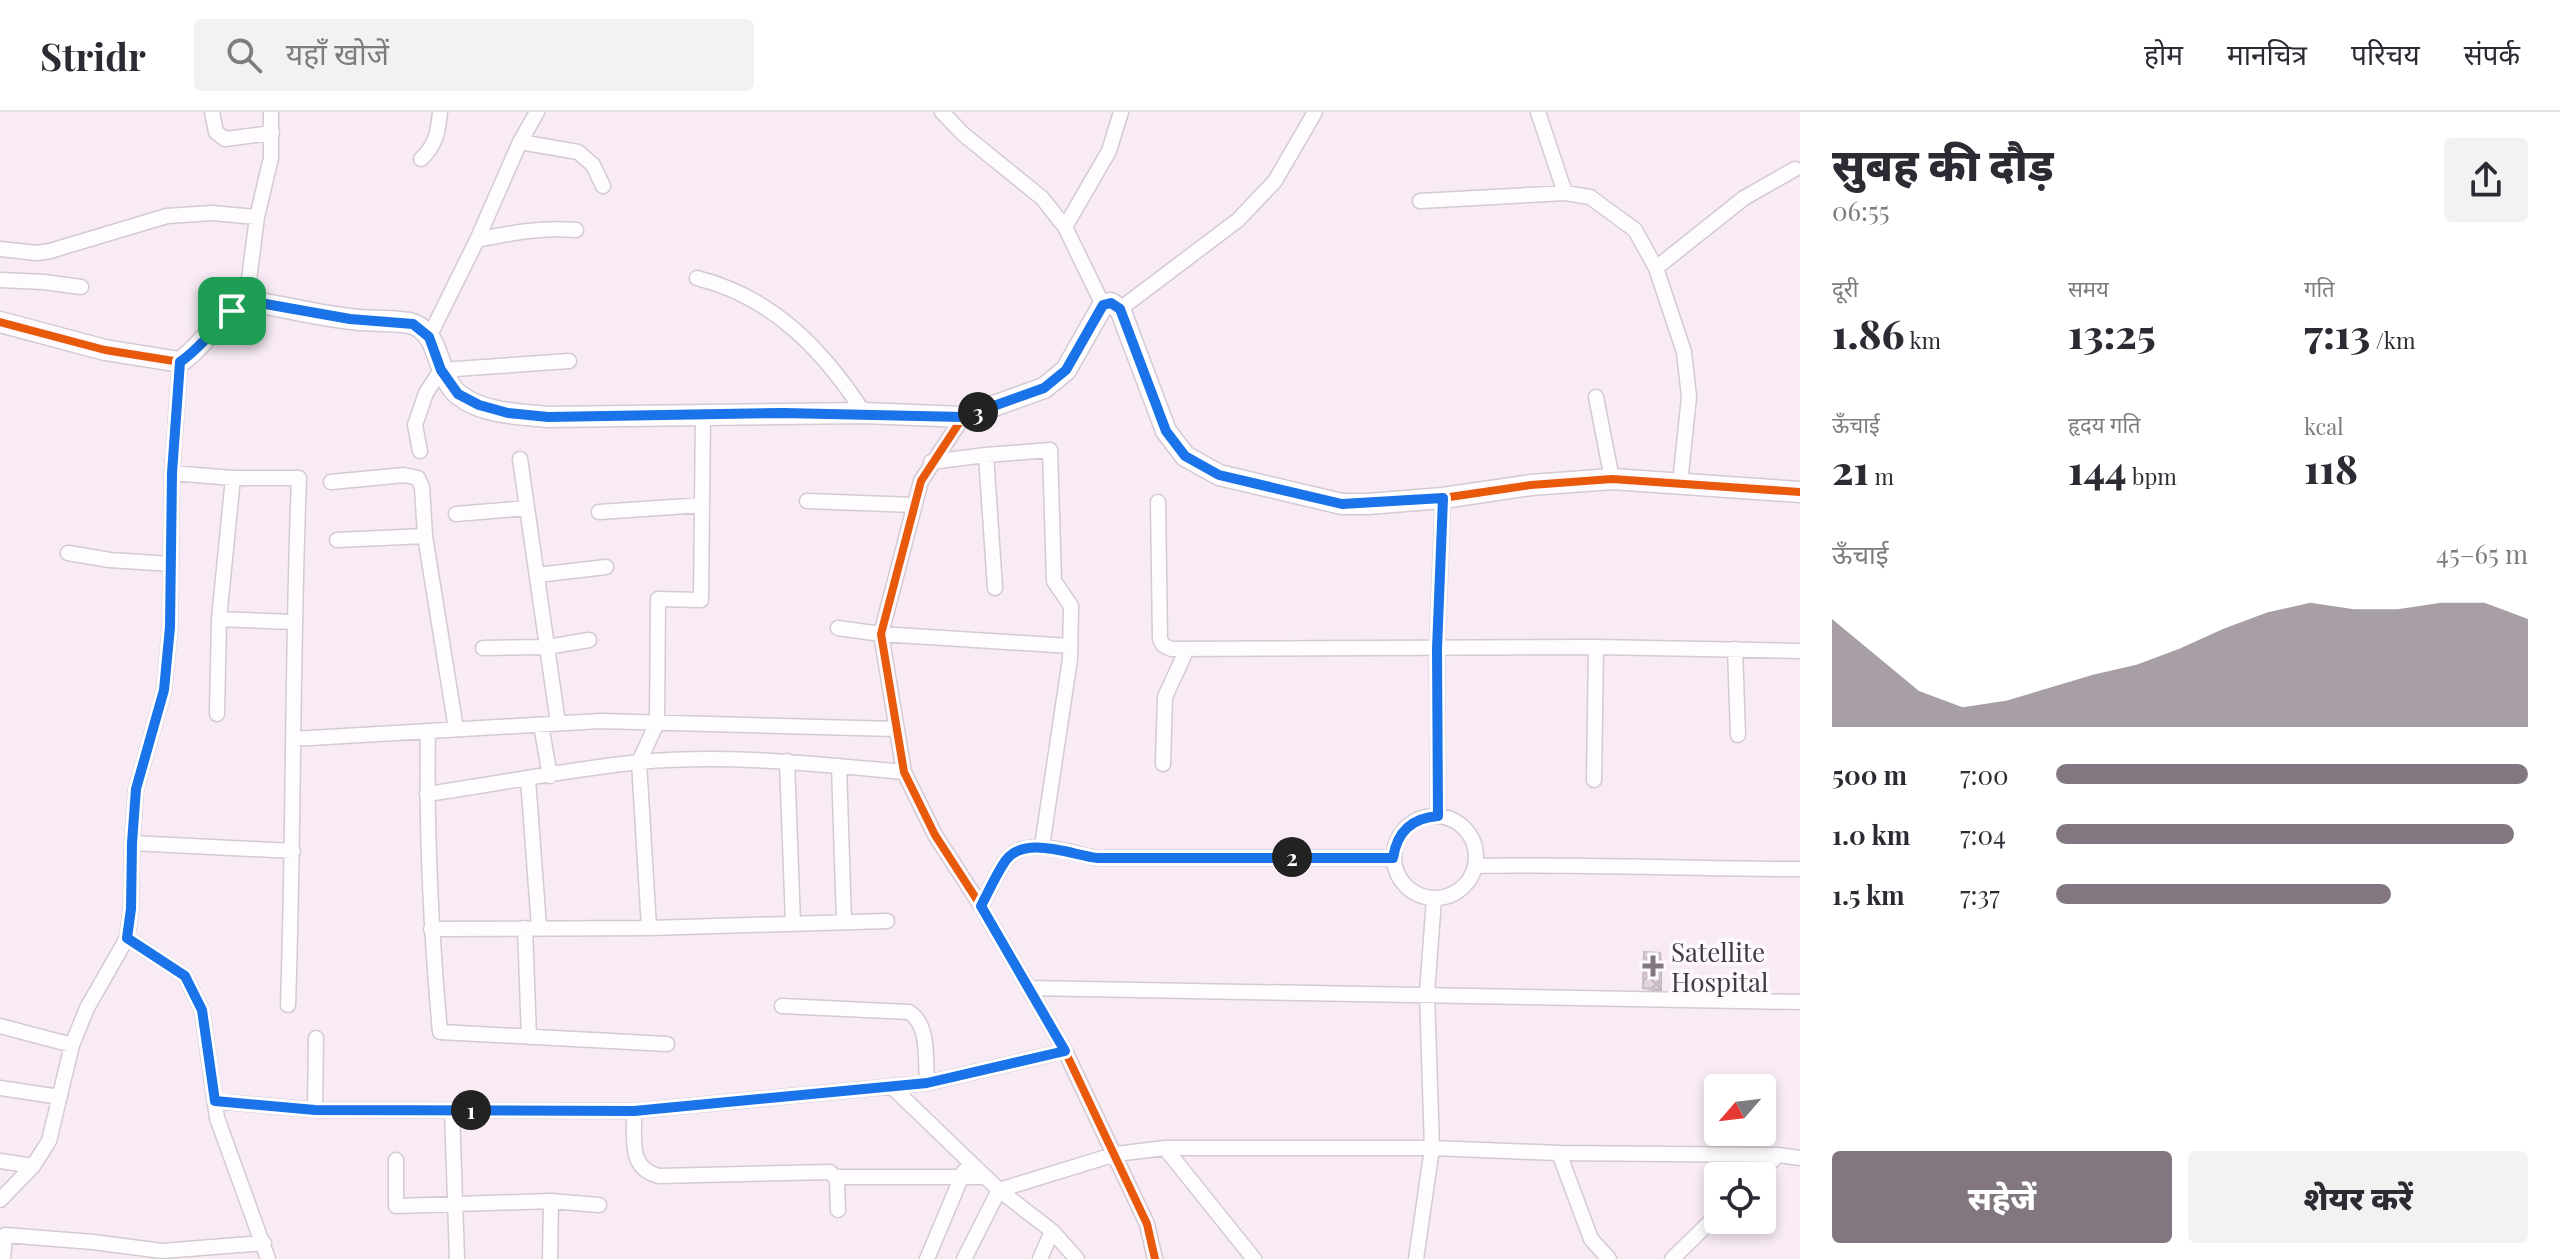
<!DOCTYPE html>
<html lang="hi">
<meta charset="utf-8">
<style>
body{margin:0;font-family:"Playfair Display","Noto Sans Devanagari",serif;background:#f2f2f3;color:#2b2b33;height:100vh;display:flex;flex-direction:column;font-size:30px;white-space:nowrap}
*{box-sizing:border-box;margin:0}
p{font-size:26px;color:#7c7c81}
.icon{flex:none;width:44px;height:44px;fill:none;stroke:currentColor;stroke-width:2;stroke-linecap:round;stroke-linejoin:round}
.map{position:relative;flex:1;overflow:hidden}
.sheet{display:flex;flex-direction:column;background:#fff;width:760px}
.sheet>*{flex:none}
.needle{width:52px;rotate:242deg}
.buttons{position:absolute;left:1704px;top:962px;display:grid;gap:16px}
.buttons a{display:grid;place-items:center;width:72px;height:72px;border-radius:8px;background:#fff;box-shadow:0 4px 12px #0003;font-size:40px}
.pin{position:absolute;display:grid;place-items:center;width:68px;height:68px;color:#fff;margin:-34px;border-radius:16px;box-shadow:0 4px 12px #0006}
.km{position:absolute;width:40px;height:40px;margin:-20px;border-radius:50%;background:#222;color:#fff;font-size:22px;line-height:40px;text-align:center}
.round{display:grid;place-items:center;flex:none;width:84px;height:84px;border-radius:8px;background:#f2f2f3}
.head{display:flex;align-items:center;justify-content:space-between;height:136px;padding:0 32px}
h1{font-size:44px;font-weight:800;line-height:60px}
.stats{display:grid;grid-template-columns:repeat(3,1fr);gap:12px;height:136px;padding:8px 32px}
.stats div{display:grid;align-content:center}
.stats b{font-size:40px;font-weight:800}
.stats small{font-size:22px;font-weight:400}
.stats p{font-size:22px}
.chart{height:224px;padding:16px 32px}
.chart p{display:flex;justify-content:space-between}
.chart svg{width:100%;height:144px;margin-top:8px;fill:#827780;opacity:.7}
.button{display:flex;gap:16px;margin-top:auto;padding:16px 32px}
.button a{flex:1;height:92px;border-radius:8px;background:#827780;color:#fff;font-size:32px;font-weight:800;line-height:92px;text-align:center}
.button a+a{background:#f2f2f3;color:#2b2b33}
ul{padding:0 32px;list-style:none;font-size:26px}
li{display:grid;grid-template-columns:128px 96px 1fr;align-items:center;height:60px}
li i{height:20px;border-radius:10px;background:#827780}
header{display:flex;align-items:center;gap:48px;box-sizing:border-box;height:112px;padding:0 40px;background:#fff;border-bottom:2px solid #e1e1e2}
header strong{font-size:38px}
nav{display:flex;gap:44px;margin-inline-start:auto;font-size:28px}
.search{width:560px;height:72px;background:#f2f2f3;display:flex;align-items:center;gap:20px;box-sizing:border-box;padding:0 28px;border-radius:8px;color:#7c7c81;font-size:30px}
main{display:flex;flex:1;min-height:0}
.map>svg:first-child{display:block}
.building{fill:url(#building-cross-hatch);stroke:#c6bdc5;stroke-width:2;filter:url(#shadow)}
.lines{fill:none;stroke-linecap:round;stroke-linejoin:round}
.street-casing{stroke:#d4cad2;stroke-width:17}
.secondary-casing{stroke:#d4cad2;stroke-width:23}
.street{stroke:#fefcfe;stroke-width:14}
.secondary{stroke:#fefcfe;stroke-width:20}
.cycleway-casing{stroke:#fef9fd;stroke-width:13}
.cycleway{stroke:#e8590c;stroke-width:8}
.route-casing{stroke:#fff;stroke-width:16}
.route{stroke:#1a73e8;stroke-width:10}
.poi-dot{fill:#827780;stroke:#fef9fd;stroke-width:3}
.labels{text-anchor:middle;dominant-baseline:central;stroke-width:7;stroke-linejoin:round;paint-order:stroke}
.poi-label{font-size:26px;fill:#423941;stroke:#fef9fd;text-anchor:start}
</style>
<header>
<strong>Stridr</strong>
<div class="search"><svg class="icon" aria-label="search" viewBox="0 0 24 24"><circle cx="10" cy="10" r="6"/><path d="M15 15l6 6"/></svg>यहाँ खोजें</div>
<nav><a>होम</a><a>मानचित्र</a><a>परिचय</a><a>संपर्क</a></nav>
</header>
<main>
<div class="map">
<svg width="1800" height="1147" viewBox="0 0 1800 1147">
<defs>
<pattern id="building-cross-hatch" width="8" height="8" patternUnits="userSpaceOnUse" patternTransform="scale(2)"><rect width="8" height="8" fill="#e4d3e1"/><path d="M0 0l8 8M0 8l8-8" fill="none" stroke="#c5b6c2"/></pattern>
<filter id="shadow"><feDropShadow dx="7" dy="7" stdDeviation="4" flood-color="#0004"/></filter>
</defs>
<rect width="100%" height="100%" fill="#f8ebf5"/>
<path class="building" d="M1644,840L1660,841L1659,877L1643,876Z"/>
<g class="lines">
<g class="street-casing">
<path id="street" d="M212,0L216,20L225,27L272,21
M942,0L963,22L1042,86L1065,115L1103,193
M1538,0L1565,81
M520,30L578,40L593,53L603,74
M421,47C436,33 438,20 440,0
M1420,89L1565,81L1590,85L1635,118L1656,156L1684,240L1689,285L1680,371
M1065,115L1109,39L1121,0
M477,128C511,121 541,115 576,118
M0,137L37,141L50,139L167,104L212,101L257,105
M1656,156L1744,86L1795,57
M697,166C773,185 823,238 864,301
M0,168L44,170L81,175
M246,191L257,105L271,46V0
M1120,197L1238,108L1275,69L1315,0
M429,225L477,128L520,30L537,0
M1596,285L1612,367
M963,305L921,369L881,522L904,660L935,723L981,794L1065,939L1147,1112L1155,1147
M420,339L415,313L426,281L441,258L569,249
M986,343L995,476
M520,347L558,611
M931,350L986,343L1050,338L1054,469L1071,494L1070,547L1042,734
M172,361L233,366H299C292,542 294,717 288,893
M331,370L404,363L418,366L422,375L425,424L456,617
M807,389L914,393
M1158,390L1160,527L1163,533L1171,537L1596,535L1800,539
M599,400L702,393
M456,402L527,396
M337,428L425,424
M68,441L110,448L171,452
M537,463L606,455
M219,507L293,510
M838,516L881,522L1070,534
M483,536L547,535L589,528
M1735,537L1738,623
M217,602L219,507L233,366
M541,613L550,664
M428,619C426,720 431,820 440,920L667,932
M293,627L600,609L896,617
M787,649L793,811
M1163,652L1165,585L1186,539
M839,654L844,810
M528,667L539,815
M1594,668L1596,535
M427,682C498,672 569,657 640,650C728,642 816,652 904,660
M1394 745a41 41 0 1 1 82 0a41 41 0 1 1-82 0Z
M1438,704L1437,537L1443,386
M132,731L293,739
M1476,754C1584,752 1692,757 1800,757
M981,794C989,779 996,762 1006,748C1025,723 1072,742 1098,746H1393
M525,816L529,925
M649,816L639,650L657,611L658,487L701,488L703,301
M431,817L649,816L887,809
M127,826L185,864L202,898L217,1006L268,1147
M1029,876L1800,890
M782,894L909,900C930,913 925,948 927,971
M0,914L72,933
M892,975L999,1078L1052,1119L1077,1147
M0,976L60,985
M215,989L315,998L634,999L927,971L1065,939
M315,998L316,926
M452,998L457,1147
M634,999C635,1026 627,1056 659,1064L830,1060L837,1068L838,1098
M1165,1036L1254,1147
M1559,1041L1591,1127L1609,1147
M396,1048V1094L551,1089L599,1093
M0,1049L33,1054
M1757,1064L1778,1043
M835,1065H986
M0,1088L33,1054L49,1029L72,933L87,896L127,826L131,797L132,731L136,677L164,578L170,515L172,361L180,250
M3,1147L5,1123L93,1130L162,1139L264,1131
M550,1147L551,1089
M927,1147L964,1059
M964,1147L999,1078L1116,1042L1165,1036H1432L1559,1041L1778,1043L1800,1046
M1040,1147L1052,1119
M1416,1147L1432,1036L1427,881L1434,787
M1672,1147L1718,1102"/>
</g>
<g class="secondary-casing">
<path id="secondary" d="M0,210L105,238L180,250C208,231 224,192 260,191C290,196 320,204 351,207C368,210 397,207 413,212C442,223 436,265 459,283C483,302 519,302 548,305L864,301L963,305L1044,276L1066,258L1103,193L1111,191L1120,197L1166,319L1185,344L1219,363L1342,392H1368L1443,386L1531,373L1612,367L1800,380"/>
</g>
<use href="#street" class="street"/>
<use href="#secondary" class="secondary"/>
<g class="cycleway-casing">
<path id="cycleway" d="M0,210L105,238L180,250C208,231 224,192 260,191C290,196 320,204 351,207C368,210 397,207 413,212C442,223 436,265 459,283C483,302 519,302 548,305L864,301L963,305L1044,276L1066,258L1103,193L1111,191L1120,197L1166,319L1185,344L1219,363L1342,392H1368L1443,386L1531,373L1612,367L1800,380
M963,305L921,369L881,522L904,660L935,723L981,794L1065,939L1147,1112L1155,1147"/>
</g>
<use href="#cycleway" class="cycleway"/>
</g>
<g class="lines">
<g class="route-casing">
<path id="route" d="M246,191H260L350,207L413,212L429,225L441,258L458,282L479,293L508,301L548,305L783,301L963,305L1044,276L1066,258L1103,193L1111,191L1120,197L1166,319L1185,344L1219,363L1342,392L1443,386L1437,537L1438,704C1411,706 1397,720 1393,746H1098C1072,743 1025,723 1006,748C996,762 989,779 981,794L1065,939L927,971L634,999L315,998L215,989L202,898L185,864L127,826L131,797L132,731L136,677L164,578L170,515L172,361L180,250C205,233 220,206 246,191Z"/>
</g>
<use href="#route" class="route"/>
</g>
<path class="poi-dot" d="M1649 842h8v8h8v8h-8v8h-8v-8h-8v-8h8z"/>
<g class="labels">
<g class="poi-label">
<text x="1671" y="839">Satellite<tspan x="1671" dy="30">Hospital</tspan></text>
</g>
</g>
</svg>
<div class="buttons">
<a><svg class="needle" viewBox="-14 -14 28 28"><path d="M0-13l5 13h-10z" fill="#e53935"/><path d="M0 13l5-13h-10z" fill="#7c7c81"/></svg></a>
<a><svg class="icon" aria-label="locate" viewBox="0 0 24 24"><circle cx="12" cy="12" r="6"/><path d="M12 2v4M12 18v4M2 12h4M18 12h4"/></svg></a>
</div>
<div class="pin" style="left:232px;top:199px;background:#1e9e55"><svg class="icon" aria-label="arrive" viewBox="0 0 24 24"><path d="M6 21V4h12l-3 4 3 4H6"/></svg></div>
<b class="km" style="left:471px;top:998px">1</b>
<b class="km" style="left:1292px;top:745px">2</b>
<b class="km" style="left:978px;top:300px">3</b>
</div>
<section class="sheet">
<div class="head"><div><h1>सुबह की दौड़</h1><p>06:55</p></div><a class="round"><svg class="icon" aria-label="share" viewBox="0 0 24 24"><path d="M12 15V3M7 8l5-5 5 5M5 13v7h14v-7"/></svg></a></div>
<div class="stats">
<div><p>दूरी</p><b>1.86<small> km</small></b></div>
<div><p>समय</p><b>13:25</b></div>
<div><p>गति</p><b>7:13<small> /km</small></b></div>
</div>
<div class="stats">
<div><p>ऊँचाई</p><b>21<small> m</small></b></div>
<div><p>हृदय गति</p><b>144<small> bpm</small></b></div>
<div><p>kcal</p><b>118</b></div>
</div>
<div class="chart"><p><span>ऊँचाई</span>45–65 m</p>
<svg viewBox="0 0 160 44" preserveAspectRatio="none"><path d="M0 44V11L10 22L20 33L30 38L40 36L50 32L60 28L70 25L80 20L90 14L100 9L110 6L120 8L130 8L140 6L150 6L160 11V44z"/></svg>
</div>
<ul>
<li><b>500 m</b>7:00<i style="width:100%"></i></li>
<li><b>1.0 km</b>7:04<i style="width:97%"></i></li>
<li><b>1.5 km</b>7:37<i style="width:71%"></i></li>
</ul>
<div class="button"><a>सहेजें</a><a>शेयर करें</a></div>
</section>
</main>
